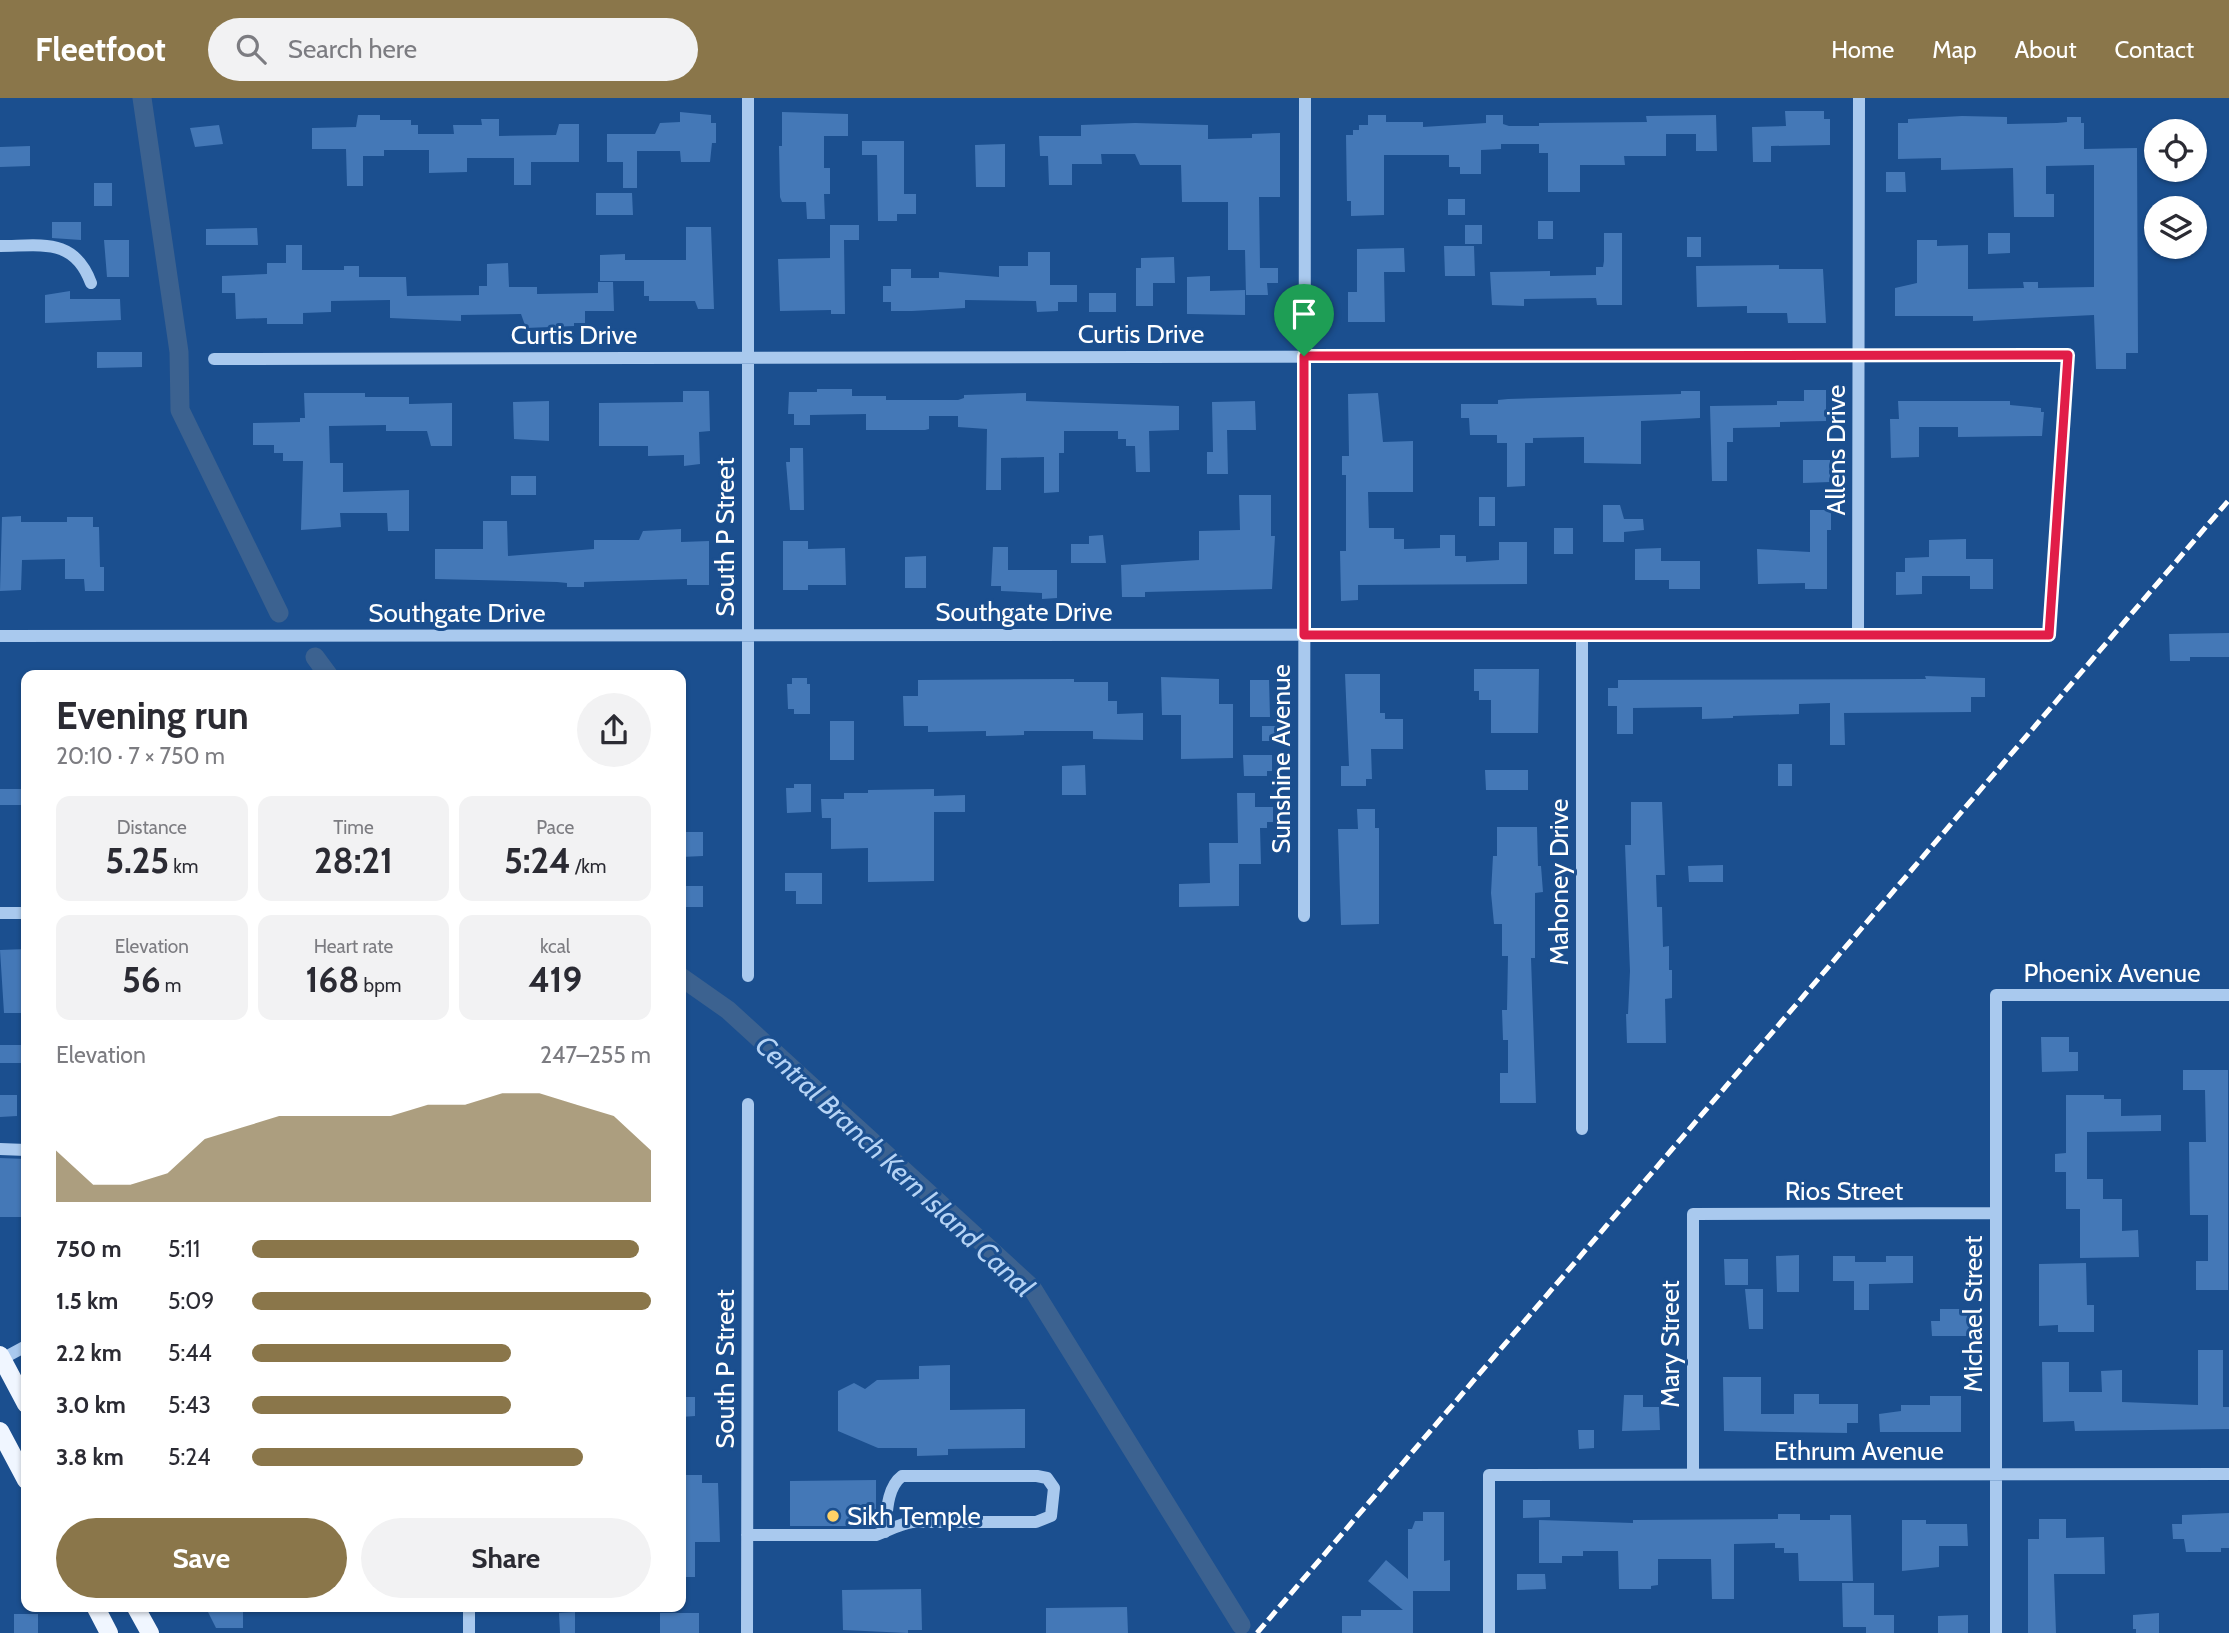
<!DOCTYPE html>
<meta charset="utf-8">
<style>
body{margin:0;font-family:Cabin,sans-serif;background:#f2f2f3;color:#2b2b33;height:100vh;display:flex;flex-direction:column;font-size:26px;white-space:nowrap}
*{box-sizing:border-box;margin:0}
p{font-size:23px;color:#7c7c81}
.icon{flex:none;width:38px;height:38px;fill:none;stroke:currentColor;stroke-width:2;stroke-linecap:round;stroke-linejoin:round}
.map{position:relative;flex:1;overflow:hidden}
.details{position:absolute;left:21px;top:572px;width:665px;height:942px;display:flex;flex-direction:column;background:#fff;border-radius:14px;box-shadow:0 2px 5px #0004}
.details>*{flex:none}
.controls{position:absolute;left:2144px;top:21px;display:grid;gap:14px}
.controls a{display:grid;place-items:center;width:63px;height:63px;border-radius:50%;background:#fff;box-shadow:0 2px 5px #0004;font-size:35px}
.pin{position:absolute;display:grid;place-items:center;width:60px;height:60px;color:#fff;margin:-72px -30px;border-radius:50% 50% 50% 0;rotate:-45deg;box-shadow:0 0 7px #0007}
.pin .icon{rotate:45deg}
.round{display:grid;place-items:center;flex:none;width:74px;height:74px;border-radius:37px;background:#f2f2f3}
.head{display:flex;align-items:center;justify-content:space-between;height:119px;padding:0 35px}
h1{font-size:38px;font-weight:700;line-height:52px}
.metrics{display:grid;grid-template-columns:repeat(3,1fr);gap:10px;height:119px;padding:7px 35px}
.metrics div{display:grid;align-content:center;border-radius:14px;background:#f2f2f3;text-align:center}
.metrics b{font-size:35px;font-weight:700}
.metrics small{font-size:19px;font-weight:400}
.metrics p{font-size:19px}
.chart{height:196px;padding:14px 35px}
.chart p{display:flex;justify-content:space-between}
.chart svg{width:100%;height:126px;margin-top:7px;fill:#8a764a;opacity:.7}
.button{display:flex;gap:14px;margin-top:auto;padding:14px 35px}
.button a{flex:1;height:80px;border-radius:42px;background:#8a764a;color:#fff;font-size:28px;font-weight:700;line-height:80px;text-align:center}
.button a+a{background:#f2f2f3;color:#2b2b33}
ul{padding:0 35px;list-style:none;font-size:23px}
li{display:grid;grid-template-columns:112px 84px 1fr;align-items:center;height:52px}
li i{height:18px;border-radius:9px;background:#8a764a}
header{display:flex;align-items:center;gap:42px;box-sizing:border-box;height:98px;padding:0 35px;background:#8a764a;color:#fff}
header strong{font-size:33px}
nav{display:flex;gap:38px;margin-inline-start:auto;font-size:24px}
.search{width:490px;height:63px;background:#f2f2f3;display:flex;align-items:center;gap:18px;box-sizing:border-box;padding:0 24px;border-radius:38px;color:#7c7c81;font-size:26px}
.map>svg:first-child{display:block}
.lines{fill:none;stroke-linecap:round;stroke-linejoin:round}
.canal{stroke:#3c6290;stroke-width:19}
.building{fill:#4478b7}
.minor{stroke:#a9c9ee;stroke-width:12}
.major{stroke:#f0f6ff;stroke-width:18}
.rail{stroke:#fff;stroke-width:5;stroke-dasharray:12 5;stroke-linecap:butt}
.route-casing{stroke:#fff;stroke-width:14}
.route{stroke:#e11d48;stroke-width:9}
.poi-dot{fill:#ffd166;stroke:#1b4f8f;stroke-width:2.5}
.labels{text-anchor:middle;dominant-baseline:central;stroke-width:6;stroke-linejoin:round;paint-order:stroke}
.street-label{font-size:26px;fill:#fff;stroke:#1b4f8f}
.poi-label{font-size:26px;fill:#fff;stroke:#1b4f8f;text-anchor:start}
.water-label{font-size:28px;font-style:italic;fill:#b5d3f5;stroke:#1b4f8f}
</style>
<header>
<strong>Fleetfoot</strong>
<div class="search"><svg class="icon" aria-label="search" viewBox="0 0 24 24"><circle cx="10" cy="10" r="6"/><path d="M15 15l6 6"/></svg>Search here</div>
<nav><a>Home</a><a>Map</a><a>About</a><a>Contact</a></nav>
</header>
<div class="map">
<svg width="2229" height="1535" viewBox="0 0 2229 1535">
<rect width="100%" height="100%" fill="#1b4f8f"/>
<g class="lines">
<path class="canal" d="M142,0L179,254L180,312L279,515
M315,559L329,578
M681,879L728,912L1032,1190L1241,1527"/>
</g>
<path class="building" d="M1785,13H1824V21H1830V47L1771,48V64H1753L1752,29L1786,28Z
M680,14L711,17V25H716V45H712L710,64H681L680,53H637V90H623V64H607V36H655L660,25L680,24Z
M782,14L848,16V38H824V70H830V96H824L825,121H807L806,104H782L780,99L779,48H782Z
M358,17H380V22H411V27H418V36H454L453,27H482L481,21H499V38L556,37L559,26H579V64H531V87H514V60H467V74L429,75V52H384V58H363V88H347L346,51H312V30L356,29Z
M1368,17H1386V24H1423V29L1486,25V17H1503V26L1509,28H1539V25L1647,24L1646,18L1716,17L1717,53H1696V36H1666V58H1624L1625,67H1580V94H1548V55H1539V46H1501V51L1481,52V76H1460V69H1449V57H1384V117L1351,118V103H1347L1346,37H1353V32H1359V27H1368Z
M1962,18L2007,19V26L2057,25L2067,24V19H2081V25H2084V51L2137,50L2138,255H2126V271H2096L2094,217L1973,223V218H1895V190L1917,185V142H1937V148L1968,147V191L2024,190L2023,184H2038V190L2094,189V67L2046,68V96H2054V119H2014L2013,70L1941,72V60L1898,61V25H1908V21Z
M1135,25L1208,27V41L1252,40V36L1280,35V99H1259L1260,170H1278V185H1267L1268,197H1246L1245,152H1228V104H1182L1181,67H1140L1135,56H1101L1102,66H1072V87H1049L1048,58H1040L1039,38H1081V27Z
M219,27L223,46L195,49L190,30Z
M862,43H904V96H916V116H897V123H878L877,57H862Z
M1005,46V89H976L975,47Z
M30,48V68L0,69V49Z
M1886,74H1905L1906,94H1886Z
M94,85H112V108H94Z
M596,95H632L633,117H596Z
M1448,101H1465V117H1448Z
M1538,123H1553V141H1538Z
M52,124H81V142L52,140Z
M830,127H859V142H844L845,216H831V212L780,213L778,161L830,160Z
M1465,127H1482V146H1465Z
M686,129H711L714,211H698L695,203H649V198H644V183H600V157L625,156V162H686Z
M257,130L258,147H206V131Z
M1604,135H1622V207H1597L1596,200L1524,201V208L1492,207L1490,174L1550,173V178L1596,177V169H1603L1604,163Z
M1988,135H2010V155L1988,156Z
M1687,139H1701V159H1687Z
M104,142H129V179H107Z
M286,147H302V172H344V168H359V179H406L407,198L479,197V188H487V166L508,165L509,189H537V196L598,195V184H613L614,213H585V225H574V228L526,230L521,216L461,217V223L390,220V202L331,203V214L303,215V226H267V220L236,221L235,195H222V178L267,176V165H286Z
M1444,148H1474L1475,178H1445Z
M1404,150L1405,174H1384L1385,224H1348V194H1357V151Z
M1028,154H1050V187H1077V204H1058V213L1037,214L1036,203L965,202V210L912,213H891V204H883V188H891V171H911V180H939V174L999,179V168H1028Z
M1174,159L1175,185H1153V208H1136V170H1141V160Z
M1779,167V171H1823L1826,225H1788L1787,215H1747V208L1697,209L1696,168Z
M1210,178V193L1245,192V217L1187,216V179Z
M70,193V201H120L121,222L45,225V197Z
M1089,195H1116V214H1089Z
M97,254H142V269L97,270Z
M817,291H852V298H886V302H958L964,300V297L1026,295V303L1179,308V332L1149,333L1150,374H1136L1135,348H1126V341H1118V333H1064V355H1059V394L1044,395V359L1001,360V392H986L987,331L958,329V318H929V331L925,332H866V316L810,317V327H794V316H788L789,294H817Z
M1804,292H1826V323L1780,324V329L1733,330V344H1727V383H1712L1710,308L1777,307V303H1804Z
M683,293H709L710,333L699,334L700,366L684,368V357L648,358V348H599V305L683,304Z
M1681,293H1700V320L1641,323V366L1584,365V339L1533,340V345H1525V388L1507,389V345H1497V337H1470L1469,320H1461V306H1498V302L1508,301L1681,296Z
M304,295H365V299H409V306L452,305V348H431L427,333H386V327L329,328L330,365H343V394L409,392V433H388L387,415H340L341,429L301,432L303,363H283V355H274V347H253V325L300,324V320H305Z
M1378,295L1383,344L1413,343V394H1368L1369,430H1394V441H1404V451L1440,450V437H1455V458H1466V464L1499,462V444H1527V486L1358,487V502L1341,503L1340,453H1346V377H1342V358H1349L1348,296Z
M549,303V343L514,341L513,304Z
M1255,303L1256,332H1227L1228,376H1207V354H1213L1212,304Z
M1898,303H2010V307L2041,310V314H2044L2042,338L1958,339V329H1919V359L1891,360L1890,321H1899Z
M790,350H803L804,412H790L786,364H790Z
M1803,362H1830V384L1803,385Z
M511,378H536V397H511Z
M1239,397H1271V438H1275L1272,491L1145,494V499H1122L1121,467L1199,462V433L1240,432Z
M1479,399H1495V428H1479Z
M1603,407H1620L1624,421H1643L1644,432L1624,434V444H1603Z
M1810,412H1831V432H1827V491H1805V485L1758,486L1757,451L1810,454Z
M21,418V424H67V419H93V429H99L100,469H104V493H85L84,481H65V461L22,462L21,492L0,493L2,419Z
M483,423H507L508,458L594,451V442H639L643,433L681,431V444L709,443V487H687V481L584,484V489H567V485L557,484L435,481V451H483Z
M1554,430H1573V456H1554Z
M1103,437L1106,465H1071V446H1089V438Z
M1966,441V461H1993V491H1970V478H1922V496L1896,497V474H1905V460L1929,459V442Z
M783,443H808V451L845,450L846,487H808V492H783Z
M993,449H1008V472H1057V500L1042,501V495L1001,493V488H991Z
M1661,450V463H1700V491H1669V482H1635V451Z
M926,458V490H905V459Z
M2229,535V559H2190V563H2170L2169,536Z
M1474,571H1539L1538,635H1491V602H1479V593H1474Z
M1345,576H1380V615H1385V621H1403V651H1371L1372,681H1366V688H1341V668H1349Z
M1925,578L1985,580V599H1971V614L1844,615L1845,647H1830V605L1799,606V616L1733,618V620L1702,621V609L1633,610V636H1617V608H1608V590H1618V582L1926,581Z
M1161,579L1219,581V606H1233V660L1181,661V617H1162Z
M792,580H807V586H810V616H794V611H788L787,586H792Z
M1074,581V584H1108V603H1117V616L1143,615V642L1093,641V633H1024V637L986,638V633L928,634V628H904L903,598H918V582Z
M1250,582H1269L1270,619H1250Z
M830,623H854V662H830Z
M1262,628H1280L1281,643H1262Z
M1243,657H1272V673H1267V678H1244Z
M1778,666H1792V688H1778Z
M1085,667L1086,697H1062V668Z
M1485,672H1528V692H1486Z
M794,686H811V714L787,715L786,690H794Z
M0,691H24L25,707H0Z
M934,691V698L965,697V714H934V783L868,784V750L831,751V720H822L821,701H844V695H868V692Z
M1237,695H1255V709H1273V724H1267V730H1260L1261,766H1239V808L1179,809V786L1210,785L1209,745H1238Z
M1631,704H1662L1665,777H1656L1657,809H1662L1663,849L1669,848V872H1672V900L1665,901L1666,945H1627L1626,916H1628L1630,873L1625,747H1631Z
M1357,711H1375V730H1379V826L1341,827L1338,731H1358Z
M1497,729H1537L1538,768H1541L1543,794L1535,795V860H1531L1536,1005H1500V975H1508V942H1503L1502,912H1507L1508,858H1502V826H1494L1491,795L1493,758H1497Z
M681,734H703V758L681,759Z
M1723,767V784H1689L1688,768Z
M785,775H822V806H796V793H785Z
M681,788H703V809H681Z
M26,851L23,915H4L0,852Z
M2041,939H2069V954H2078V973L2042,974Z
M0,947H22V965H0Z
M2183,972H2228V1192H2196V1163H2208V1117H2190L2189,1044H2206L2205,992H2183Z
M0,997H17V1018L0,1019Z
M2066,997H2104V1001H2121V1018L2161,1017V1033L2087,1034V1081H2103V1101H2122V1133L2138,1132L2139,1159L2080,1160V1111H2066V1074H2055V1056L2066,1055Z
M0,1060L26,1061V1119H0Z
M1799,1157V1194H1777L1776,1158Z
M1833,1158H1855V1164H1886V1158H1913V1185L1869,1186V1212H1854V1183H1833Z
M1724,1161H1748V1187H1725Z
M2086,1165L2087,1207H2094V1234H2058V1227L2039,1228V1166Z
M1745,1191H1763V1231H1749Z
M1940,1211H1972V1238H1932L1931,1223H1940Z
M2198,1252H2223V1309H2229V1331L2075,1333L2074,1323L2043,1324L2042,1264H2069V1294H2102L2101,1273L2122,1272V1304L2198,1307Z
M950,1267V1312L1025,1311V1350L948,1351V1357L917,1358V1350H878L838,1333V1293L854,1285L865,1291L877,1282L919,1281V1268Z
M1723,1279H1761V1316H1794V1296H1819V1306H1858V1325H1847V1335L1724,1333Z
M1624,1297H1643V1309H1659L1660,1332L1622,1333Z
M1930,1298H1961V1334H1880L1879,1316L1901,1313V1307H1930Z
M681,1299H695V1318L681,1319Z
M1578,1332H1594V1350L1579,1351Z
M681,1377H702V1385H718L720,1444H695V1479H681Z
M876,1382V1428H790V1383Z
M1523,1402H1550V1419L1523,1420Z
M1423,1414H1444V1463L1450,1462V1493H1413V1535H1342V1518H1361V1512H1403L1368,1483L1386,1462L1408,1481V1431H1412L1415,1423H1423Z
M2229,1415V1450H2221V1454H2186L2184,1441H2173L2172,1426H2182V1417Z
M1778,1416H1800V1422H1830V1417H1851L1853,1483H1799L1798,1455H1784V1450H1775V1445L1734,1446V1501H1712L1711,1461H1658V1487L1651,1488V1491H1619L1618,1453H1583V1458H1562V1465H1539V1422L1633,1425V1422L1778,1421Z
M2039,1421H2066V1440L2104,1439L2105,1476H2054L2056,1535H2028V1441H2039Z
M1902,1422H1926V1426H1967L1968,1448H1939V1469L1902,1473Z
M1517,1476H1545L1546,1491L1517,1492Z
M1842,1485H1874V1517H1894V1535H1866V1529H1843Z
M921,1491L922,1532H908V1535L843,1532L842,1492Z
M205,1508H243V1530H216Z
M1127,1509L1128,1535H1046V1510Z
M575,1514V1535H560L559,1515Z
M660,1515H699V1535H660Z
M2159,1515V1535H2136V1531H2133V1517Z
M14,1516H38V1535H14Z
M1968,1517V1535H1938V1518Z"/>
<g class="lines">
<path class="minor" d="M0,148C41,148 74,139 91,185
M1858,536L1859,0
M0,538L2049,536L2068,257L214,261
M0,815H26
M1304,818L1305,0
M748,878V0
M1582,1031V537
M0,1051L26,1052
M0,1262L26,1248
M1693,1376V1116L1996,1115
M747,1437H876C888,1433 899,1426 912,1424H1036L1051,1418L1054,1390L1047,1380L1037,1378H902C886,1390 887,1417 885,1434
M469,1535V1508
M747,1535L748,1006
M1489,1535V1377L2229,1376
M1996,1535V897H2229"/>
<path class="major" d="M0,1257L26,1306
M0,1333L26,1382
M95,1508L109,1535
M135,1508L150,1535"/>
<path class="rail" d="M1257,1535L2229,402"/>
</g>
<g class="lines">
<g class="route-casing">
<path id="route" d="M2068,257L2049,537H1304V258Z"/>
</g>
<use href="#route" class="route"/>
</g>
<circle class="poi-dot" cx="833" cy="1418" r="7"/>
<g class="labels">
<g class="street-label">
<text x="1141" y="236">Curtis Drive</text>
<text x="574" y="237">Curtis Drive</text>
<text transform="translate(1836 352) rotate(-90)">Allens Drive</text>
<text transform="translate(725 439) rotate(-90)">South P Street</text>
<text x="1024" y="514">Southgate Drive</text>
<text x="457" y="515">Southgate Drive</text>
<text transform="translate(1281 661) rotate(-90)">Sunshine Avenue</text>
<text transform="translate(1559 784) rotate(-90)">Mahoney Drive</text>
<text x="2112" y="875">Phoenix Avenue</text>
<text x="1844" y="1093">Rios Street</text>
<text transform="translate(1973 1216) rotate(-90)">Michael Street</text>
<text transform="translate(1670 1246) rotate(-90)">Mary Street</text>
<text transform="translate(725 1271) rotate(-90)">South P Street</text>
<text x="1859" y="1353">Ethrum Avenue</text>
</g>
<g class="poi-label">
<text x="847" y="1418">Sikh Temple</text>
</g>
<g class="water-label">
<text transform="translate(895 1068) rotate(43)">Central Branch Kern Island Canal</text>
</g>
</g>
</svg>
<div class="controls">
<a><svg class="icon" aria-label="locate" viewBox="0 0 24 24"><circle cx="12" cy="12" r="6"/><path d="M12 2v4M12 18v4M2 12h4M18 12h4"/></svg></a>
<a><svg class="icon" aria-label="layers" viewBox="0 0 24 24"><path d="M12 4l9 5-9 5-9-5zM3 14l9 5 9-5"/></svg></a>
</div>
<div class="pin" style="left:1304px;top:258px;background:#1e9e55"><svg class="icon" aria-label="arrive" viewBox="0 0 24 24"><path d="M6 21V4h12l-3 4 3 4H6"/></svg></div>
<section class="details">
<div class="head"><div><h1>Evening run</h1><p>20:10 · 7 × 750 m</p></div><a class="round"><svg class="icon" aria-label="share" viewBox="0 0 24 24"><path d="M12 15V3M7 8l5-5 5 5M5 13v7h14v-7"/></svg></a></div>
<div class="metrics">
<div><p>Distance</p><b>5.25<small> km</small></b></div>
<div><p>Time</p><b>28:21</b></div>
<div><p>Pace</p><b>5:24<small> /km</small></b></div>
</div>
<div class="metrics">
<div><p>Elevation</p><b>56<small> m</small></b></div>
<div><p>Heart rate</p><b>168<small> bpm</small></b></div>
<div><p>kcal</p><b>419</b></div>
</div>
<div class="chart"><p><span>Elevation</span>247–255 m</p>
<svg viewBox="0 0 160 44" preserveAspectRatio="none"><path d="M0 44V26L10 38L20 38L30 34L40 22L50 18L60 14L70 14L80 14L90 14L100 10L110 10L120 6L130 6L140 10L150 14L160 26V44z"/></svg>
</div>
<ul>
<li><b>750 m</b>5:11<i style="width:97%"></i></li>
<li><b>1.5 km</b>5:09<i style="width:100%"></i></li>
<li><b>2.2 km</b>5:44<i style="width:65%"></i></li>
<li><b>3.0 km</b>5:43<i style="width:65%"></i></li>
<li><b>3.8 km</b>5:24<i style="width:83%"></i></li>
</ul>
<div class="button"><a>Save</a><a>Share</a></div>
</section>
</div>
